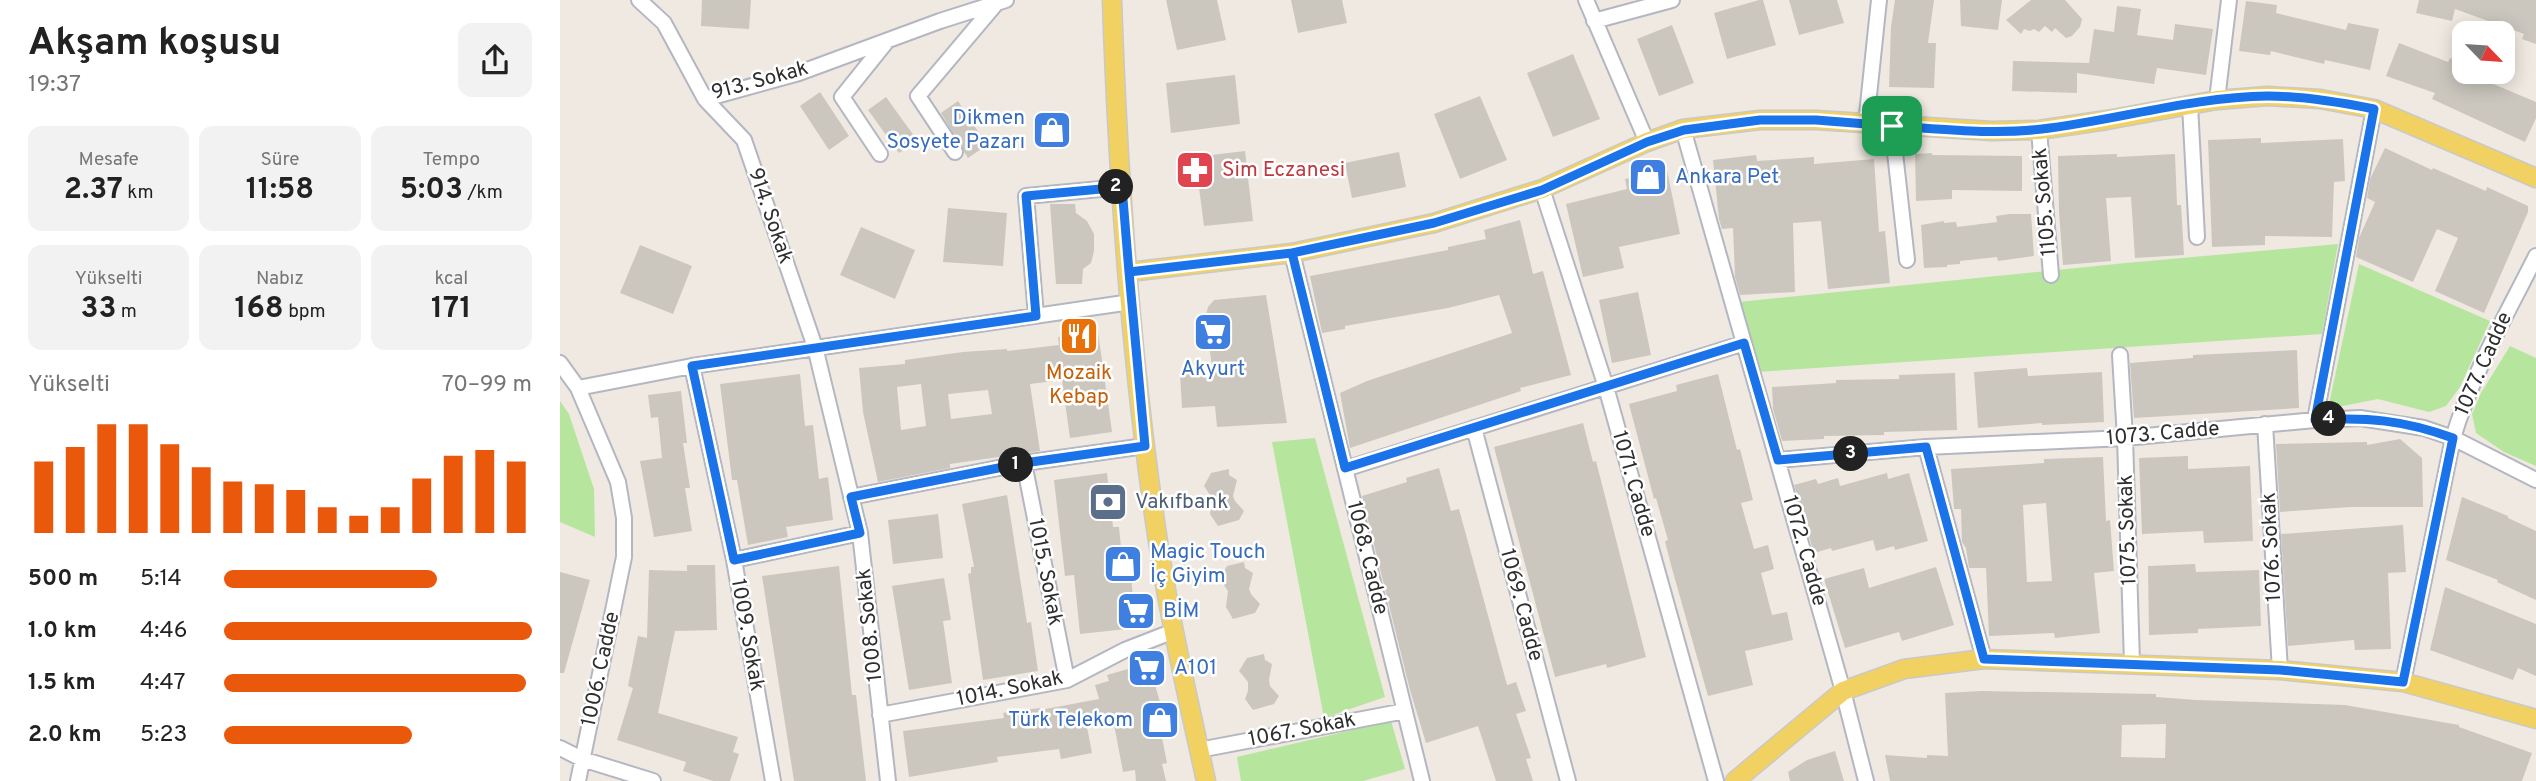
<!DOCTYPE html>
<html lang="tr">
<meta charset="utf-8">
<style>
body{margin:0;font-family:Overpass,sans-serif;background:#f2f2f2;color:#222;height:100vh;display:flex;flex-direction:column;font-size:26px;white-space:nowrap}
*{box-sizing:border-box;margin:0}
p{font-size:23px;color:#767676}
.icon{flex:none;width:38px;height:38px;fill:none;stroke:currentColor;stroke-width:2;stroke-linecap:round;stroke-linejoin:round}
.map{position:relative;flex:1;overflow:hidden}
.drawer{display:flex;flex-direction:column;background:#fff;width:560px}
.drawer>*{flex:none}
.needle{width:46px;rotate:115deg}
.fabs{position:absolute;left:1892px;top:21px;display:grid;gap:14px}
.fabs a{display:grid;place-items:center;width:63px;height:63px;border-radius:14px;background:#fff;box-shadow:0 4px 18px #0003;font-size:35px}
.pin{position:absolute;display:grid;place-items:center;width:60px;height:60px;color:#fff;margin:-30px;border-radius:14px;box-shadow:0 4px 10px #0006}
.km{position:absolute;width:35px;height:35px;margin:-18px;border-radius:50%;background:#222;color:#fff;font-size:19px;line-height:35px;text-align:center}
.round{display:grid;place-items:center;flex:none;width:74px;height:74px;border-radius:14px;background:#f2f2f2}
.head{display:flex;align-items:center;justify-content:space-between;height:119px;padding:0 28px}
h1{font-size:38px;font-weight:700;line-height:52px}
.figures{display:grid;grid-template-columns:repeat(3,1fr);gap:10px;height:119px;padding:7px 28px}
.figures div{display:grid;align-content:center;border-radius:14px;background:#f2f2f2;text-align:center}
.figures b{font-size:30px;font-weight:700}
.figures small{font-size:19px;font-weight:400}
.figures p{font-size:19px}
.chart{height:196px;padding:14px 28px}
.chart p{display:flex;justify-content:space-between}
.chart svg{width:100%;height:126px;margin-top:7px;stroke:#ea580c;stroke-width:6}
ul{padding:0 28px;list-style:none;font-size:23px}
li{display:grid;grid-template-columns:112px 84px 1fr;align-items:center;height:52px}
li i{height:18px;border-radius:9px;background:#ea580c}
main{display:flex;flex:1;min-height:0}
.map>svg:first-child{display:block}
.green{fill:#b6e59e}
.building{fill:#cbc7bf;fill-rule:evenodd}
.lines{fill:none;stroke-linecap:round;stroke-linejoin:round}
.minor-casing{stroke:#b4b7c1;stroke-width:18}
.major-casing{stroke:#c9c9c9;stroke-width:21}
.minor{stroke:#fff;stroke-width:14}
.major{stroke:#f2d163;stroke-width:18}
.route-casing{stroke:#fff;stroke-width:14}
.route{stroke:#1a73e8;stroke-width:9}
.labels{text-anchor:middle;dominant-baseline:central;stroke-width:5;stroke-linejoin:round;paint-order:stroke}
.street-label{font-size:21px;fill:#2e2e2e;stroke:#fff}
.shop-label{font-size:21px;fill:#366cbe;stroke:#fff;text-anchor:start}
.health-label{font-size:21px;fill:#be3a42;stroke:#fff;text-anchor:start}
.food-label{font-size:21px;fill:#c56008;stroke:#fff}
.service-label{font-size:21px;fill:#4e5e75;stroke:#fff;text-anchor:start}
</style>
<main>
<section class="drawer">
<div class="head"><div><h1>Akşam koşusu</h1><p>19:37</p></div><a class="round"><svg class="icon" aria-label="share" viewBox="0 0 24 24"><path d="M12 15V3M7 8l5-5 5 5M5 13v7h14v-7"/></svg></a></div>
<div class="figures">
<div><p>Mesafe</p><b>2.37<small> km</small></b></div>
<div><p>Süre</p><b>11:58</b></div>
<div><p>Tempo</p><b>5:03<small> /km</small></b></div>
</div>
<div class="figures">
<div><p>Yükselti</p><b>33<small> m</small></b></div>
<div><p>Nabız</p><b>168<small> bpm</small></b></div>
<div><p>kcal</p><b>171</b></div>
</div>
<div class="chart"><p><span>Yükselti</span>70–99 m</p>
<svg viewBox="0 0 160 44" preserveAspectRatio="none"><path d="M5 44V19M15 44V14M25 44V6M35 44V6M45 44V13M55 44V21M65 44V26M75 44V27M85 44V29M95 44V35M105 44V38M115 44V35M125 44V25M135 44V17M145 44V15M155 44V19"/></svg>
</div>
<ul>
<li><b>500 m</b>5:14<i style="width:69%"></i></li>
<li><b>1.0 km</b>4:46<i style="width:100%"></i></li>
<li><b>1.5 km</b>4:47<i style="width:98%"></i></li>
<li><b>2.0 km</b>5:23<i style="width:61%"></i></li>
</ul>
</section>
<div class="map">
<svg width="1976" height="781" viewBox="0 0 1976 781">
<rect width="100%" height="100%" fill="#efe9e1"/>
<path class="green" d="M1778,244L1762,334L1197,372L1179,302L1566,263Z
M1799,264L1930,321L1900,387L1886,406L1869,412L1818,399L1768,409Z
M1950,346L1976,358V466L1944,452L1916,433L1912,414L1921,393Z
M0,401L9,414L34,489L35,537L0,522Z
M755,438L825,697L764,718L712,442Z
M831,721L845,769L803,781H681L677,757Z"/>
<path class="building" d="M142,0H191L189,29L141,26Z
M606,0H657L666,40L617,50Z
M731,0H782L787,23L738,33Z
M1199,0H1203L1216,45L1167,59L1154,13Z
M1229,0H1277L1284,23L1239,35Z
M1335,0H1374L1368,43H1376L1374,88L1329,87L1331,27Z
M1400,0H1442L1438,30L1401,26Z
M1471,0H1505L1522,19L1520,27L1512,36L1506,38L1495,28L1492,32L1485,26L1479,32L1474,29L1470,31L1464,29L1461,34L1446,20Z
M1859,0H1976V44L1962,39L1964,34L1895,9L1892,21L1856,13Z
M1686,1L1717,5L1716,13L1786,30L1788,23L1819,29L1810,70L1765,60L1764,64L1711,51L1710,55L1679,51Z
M1557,6L1581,9L1577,35L1613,40L1615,24L1653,29L1646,75L1597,68L1594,84L1517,73V93L1452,91L1453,61L1529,63L1534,29L1554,32Z
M1112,25L1134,83L1099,96L1077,39Z
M1839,43L1888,62L1890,58L1904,64V72H1922L1919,78L1976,102V118L1965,142L1872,99L1875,93L1826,76Z
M1013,54L1040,119L993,137L967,73Z
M675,75L680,124L611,133L606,83Z
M260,92L289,136L269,150L240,106Z
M920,96L947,160L900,179L874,114Z
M326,97L357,140L339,153L308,110Z
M398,101L427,145L408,158L381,113Z
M1701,138V143L1783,139L1785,181L1774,182L1772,237L1705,236V245L1652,247L1648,140Z
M1825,148L1872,170L1873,168L1926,191L1927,187L1968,206V212L1924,313L1875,291L1898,238L1877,229L1853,282L1796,257L1799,238L1815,202L1807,198L1810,179Z
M685,151L693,221L644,226L635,157Z
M839,152L846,187L792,198L785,163Z
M1372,153V155L1462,156V191L1392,190V199L1356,201L1355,154Z
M1557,154V157L1615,154L1617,205H1621L1624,255L1575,258L1571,197L1546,198L1551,261L1503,265L1499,212L1498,156Z
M1196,155L1197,161L1254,157V164L1314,159L1319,232L1325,231L1330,283L1268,289L1261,221L1233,223L1235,292L1180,295L1175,277L1173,228L1162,229L1159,219L1153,160Z
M1107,170L1120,234L1059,247L1064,268L1023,277L1006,204L1067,189L1065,179Z
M490,204H515L516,213L527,221L534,234V251L531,263L523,269L522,284H496Z
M388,208L447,213L443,266L383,262Z
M1450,214H1471L1474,256L1438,261L1437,257L1400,261V264L1387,265V267L1364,268L1361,225L1384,221V223L1396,222L1397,227L1437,222L1436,216Z
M960,220L973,274L983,271L1011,375L960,388L961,391L790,448L780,393L807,381L952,333L939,295L888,308L785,326V329L762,333L750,276L888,250V247L926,239L924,230Z
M301,227L355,250L335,299L280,275Z
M80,245L132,266L113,314L60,293Z
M1078,292L1091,355L1052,363L1039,300Z
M706,295L727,423L657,427L655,406L622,408L620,374L653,372L645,319L648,307L654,300Z
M538,332L552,432L510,438L502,380L470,384L480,451L390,464V468L318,482L303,412L299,368L345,364V360L403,352L447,349V351L499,345L498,337ZM361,384L366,426L341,430L337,387ZM428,390L432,414L391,419L388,394Z
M1737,350L1739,408L1574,418L1570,363L1633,358V355Z
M1467,368L1468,376L1542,372L1544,422L1482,425V423L1418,428L1414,372Z
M1395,373L1397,430L1324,432V435L1264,436V439L1222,441L1213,409L1212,387L1276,383V380L1339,379V375Z
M240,374L245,426L253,425L259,479L268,477L273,520L226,527L228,537L188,545L177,480H172L160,384Z
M1158,374L1177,450L1180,449L1193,500L1181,503L1194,549L1208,545L1214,569L1201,573L1212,615L1227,612L1233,640L1185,651L1193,685L1148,696L1111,565L1105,541L1108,540L1096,498L1094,499L1069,404L1117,391L1116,385Z
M121,391L127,443H123L130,488H125L132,531L94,537L80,461L102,458L98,417L91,418L88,395Z
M1023,423L1033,462L1036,461L1086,657L1047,668L1046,664L995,677L934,447Z
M1840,439L1862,458L1863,507H1790L1720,512L1716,444L1807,442V445Z
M1628,456V469L1690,466L1693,541L1644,543L1643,531L1582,534L1579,458Z
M1543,457L1546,521L1550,520L1554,571L1534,573L1540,633L1495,638L1494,633L1429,636L1426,568H1409L1406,548L1402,542L1401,509H1394L1391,469L1484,463V459ZM1486,503L1492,581L1467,582L1463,505Z
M879,468L891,511L899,509L947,685L956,682L966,711L956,714L971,758L966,759L973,781H936L918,726L866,743L850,690L802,496L847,482L846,478Z
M669,469V475L677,480L673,496L675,501L684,511L679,520L658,526L650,514L652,498L644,486L651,473Z
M547,473L553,527H559L564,577H571L576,628L520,634L514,575L505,576L494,480Z
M1327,473L1328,479L1349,473L1368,541L1335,550L1334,546L1316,551L1313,540L1272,551L1271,548L1254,553L1234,485L1256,479L1258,484L1278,478L1280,486Z
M447,495L467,623L471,622L478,671L423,680L408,574L411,573V567H414L402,504Z
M1902,497L1948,516V518L1976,531V600L1937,582L1938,580L1886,560Z
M378,514L383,558L333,564L328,520Z
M1843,525L1846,572L1828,573L1831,649L1795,650L1794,640L1728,646L1721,534Z
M684,562L685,568L693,573L689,589L691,594L700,604L695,613L673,619L666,607L668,591L660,579L667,566Z
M1635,564L1636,572L1699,570L1701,626L1638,629V633L1589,635L1588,566Z
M127,565H155L157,630L115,631L98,713L178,737L173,752L179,754L170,781H153L123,771L126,762L57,740L73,688L68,686L78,636L87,638L89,570L127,571Z
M279,566L292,695H296L306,781H234L202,576Z
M1376,567L1394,625L1342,641L1339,632L1285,648L1264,579L1304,568L1309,588Z
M0,572L30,580L4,673H0Z
M384,578L391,620L383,621L392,683L349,690L332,586Z
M1885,587L1976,624V676L1958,668L1953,680L1870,650Z
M704,654L705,660L712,664L709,680L710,686L719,696L714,704L693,710L685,699L688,691V682L679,671L687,658Z
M589,663L601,706L596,707L607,763L602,764L606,781H576L575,770L563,772L553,719L527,727L532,753L501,759L499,749L437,757L438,762L349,777L343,731L444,718L443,713L480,708V710L539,699L535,685L549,681L547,675Z
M1421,691L1596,694V697L1636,700L1785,705L1899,725V727L1972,753L1962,781H1330L1325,755L1367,758V755L1388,756L1385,693ZM1606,724L1605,758L1561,757L1562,725Z
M1275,751L1284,781H1230L1228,772L1247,760Z"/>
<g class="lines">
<g class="minor-casing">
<path id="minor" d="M79,0L104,23L145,99L239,73L380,21L446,0
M1026,0L1087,142
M1034,21L1112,0
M145,99L184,140L255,347L300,533L328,781
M1657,100L1669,0
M1630,105L1637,237
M1306,124L1319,0
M1332,126L1347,260
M1123,129L1283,691L1306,781
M1479,130L1491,275
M395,152L358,96L435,5
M320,154L282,97L327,41
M982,189L1046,387L1156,781
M732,253L862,781
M476,316L466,196L562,187
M1560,355L1565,438L1572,663
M0,363L18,388L58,482L64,518V557L18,781
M132,366L174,560L213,781
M18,388L132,366L571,302
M1755,420L1814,109
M1705,424L1720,670
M914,428L1008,781
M1366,447L1424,659
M1218,460L1366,447L1565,438L1755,420L1800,418L1864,428L1893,438L1976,480
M464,463L507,680
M785,469L1184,343
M291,497L464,463L585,446
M174,560L300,533
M1843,682L1893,438C1912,374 1946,316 1976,256
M320,715L507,680L565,650L614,631
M0,748L22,759L93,781
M639,750L845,711"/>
</g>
<g class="major-casing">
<path id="major" d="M552,0C558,182 571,367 599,548C611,626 629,703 646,781
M569,272L732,253L874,223L982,189L1087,142L1123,129L1200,120H1256L1432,131L1479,130L1547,120L1657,100L1708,96L1760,99L1814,109L1976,178
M1175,781L1283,691L1344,669L1424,659L1720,670L1843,682L1976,719"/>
</g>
<use href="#minor" class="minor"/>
<use href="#major" class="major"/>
</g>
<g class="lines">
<g class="route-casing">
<path id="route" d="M1332,126L1256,120H1200L1124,130L1087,142L982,190L874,223L732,253L569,272L585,446L464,463L291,497L300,533L174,560L132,366L476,316L466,196L562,187L569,272L732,253L785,468L1184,343L1218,460L1366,447L1424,659L1720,670L1843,682L1893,438C1843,420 1808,417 1755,420L1814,109C1779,102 1744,96 1708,96C1632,97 1557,120 1482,129C1432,135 1382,129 1332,126"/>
</g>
<use href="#route" class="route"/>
</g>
<defs>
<g id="shop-square" transform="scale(2.0125)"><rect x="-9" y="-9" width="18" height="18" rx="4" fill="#3f7fe0" stroke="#fff"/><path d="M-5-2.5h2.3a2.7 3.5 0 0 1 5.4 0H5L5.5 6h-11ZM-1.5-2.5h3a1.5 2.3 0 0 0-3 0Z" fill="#fff"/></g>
<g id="pharmacy-square" transform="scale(2.0125)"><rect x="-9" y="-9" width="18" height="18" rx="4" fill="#e0444e" stroke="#fff"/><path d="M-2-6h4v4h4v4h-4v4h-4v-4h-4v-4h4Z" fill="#fff"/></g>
<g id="supermarket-square" transform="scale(2.0125)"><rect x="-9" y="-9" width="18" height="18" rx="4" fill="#3f7fe0" stroke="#fff"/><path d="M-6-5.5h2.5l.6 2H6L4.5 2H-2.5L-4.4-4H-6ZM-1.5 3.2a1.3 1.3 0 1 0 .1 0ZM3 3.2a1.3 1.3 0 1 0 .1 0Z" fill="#fff"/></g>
<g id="restaurant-square" transform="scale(2.0125)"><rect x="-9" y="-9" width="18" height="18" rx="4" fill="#e8710a" stroke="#fff"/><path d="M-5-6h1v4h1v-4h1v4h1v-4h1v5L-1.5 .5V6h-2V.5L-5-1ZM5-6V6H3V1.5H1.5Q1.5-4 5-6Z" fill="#fff"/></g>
<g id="bank-square" transform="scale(2.0125)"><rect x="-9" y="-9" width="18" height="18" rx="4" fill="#5c6f8a" stroke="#fff"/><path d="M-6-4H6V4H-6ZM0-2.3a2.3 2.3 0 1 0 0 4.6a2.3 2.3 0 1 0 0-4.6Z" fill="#fff"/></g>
</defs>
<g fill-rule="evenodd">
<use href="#shop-square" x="492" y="130"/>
<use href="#pharmacy-square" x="635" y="170"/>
<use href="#shop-square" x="1088" y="177"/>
<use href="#supermarket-square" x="653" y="332"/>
<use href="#restaurant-square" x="519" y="336"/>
<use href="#bank-square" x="548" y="502"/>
<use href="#shop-square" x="563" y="564"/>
<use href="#supermarket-square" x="576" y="611"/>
<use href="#supermarket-square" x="587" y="668"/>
<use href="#shop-square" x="600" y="720"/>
</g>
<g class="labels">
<g class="street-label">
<text transform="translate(200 81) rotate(-15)">913. Sokak</text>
<text transform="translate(1485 202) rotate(-95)">1105. Sokak</text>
<text transform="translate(210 216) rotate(71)">914. Sokak</text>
<text transform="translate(1924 364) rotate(-66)">1077. Cadde</text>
<text transform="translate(1603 434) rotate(-5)">1073. Cadde</text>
<text transform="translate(1073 484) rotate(74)">1071. Cadde</text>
<text transform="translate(1568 530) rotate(-92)">1075. Sokak</text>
<text transform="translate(1712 547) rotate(-93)">1076. Sokak</text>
<text transform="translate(1244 551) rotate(74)">1072. Cadde</text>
<text transform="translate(807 558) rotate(76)">1068. Cadde</text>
<text transform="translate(485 572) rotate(79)">1015. Sokak</text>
<text transform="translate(961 605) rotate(75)">1069. Cadde</text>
<text transform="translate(310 625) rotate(-96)">1008. Sokak</text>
<text transform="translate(187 635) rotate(80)">1009. Sokak</text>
<text transform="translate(41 669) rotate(-78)">1006. Cadde</text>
<text transform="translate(450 689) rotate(-12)">1014. Sokak</text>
<text transform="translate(742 730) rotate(-11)">1067. Sokak</text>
</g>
<g class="shop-label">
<text x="465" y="118" text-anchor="end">Dikmen<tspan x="465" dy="24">Sosyete Pazarı</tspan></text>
<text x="1115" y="177">Ankara Pet</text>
<text x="653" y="369" text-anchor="middle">Akyurt</text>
<text x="590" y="552">Magic Touch<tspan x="590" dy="24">İç Giyim</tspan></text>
<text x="603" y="611">BİM</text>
<text x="614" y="668">A101</text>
<text x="573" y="720" text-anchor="end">Türk Telekom</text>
</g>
<g class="health-label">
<text x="662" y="170">Sim Eczanesi</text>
</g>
<g class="food-label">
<text x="519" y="373">Mozaik<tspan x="519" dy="24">Kebap</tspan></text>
</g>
<g class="service-label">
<text x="575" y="502">Vakıfbank</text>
</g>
</g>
</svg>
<div class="fabs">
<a><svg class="needle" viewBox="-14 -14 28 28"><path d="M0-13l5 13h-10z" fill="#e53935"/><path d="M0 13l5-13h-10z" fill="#767676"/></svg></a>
</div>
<div class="pin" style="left:1332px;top:126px;background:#1e9e55"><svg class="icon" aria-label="arrive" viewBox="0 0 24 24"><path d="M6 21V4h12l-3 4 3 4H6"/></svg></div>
<b class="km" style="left:456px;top:465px">1</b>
<b class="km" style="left:556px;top:187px">2</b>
<b class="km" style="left:1291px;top:454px">3</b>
<b class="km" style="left:1769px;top:419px">4</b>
</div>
</main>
